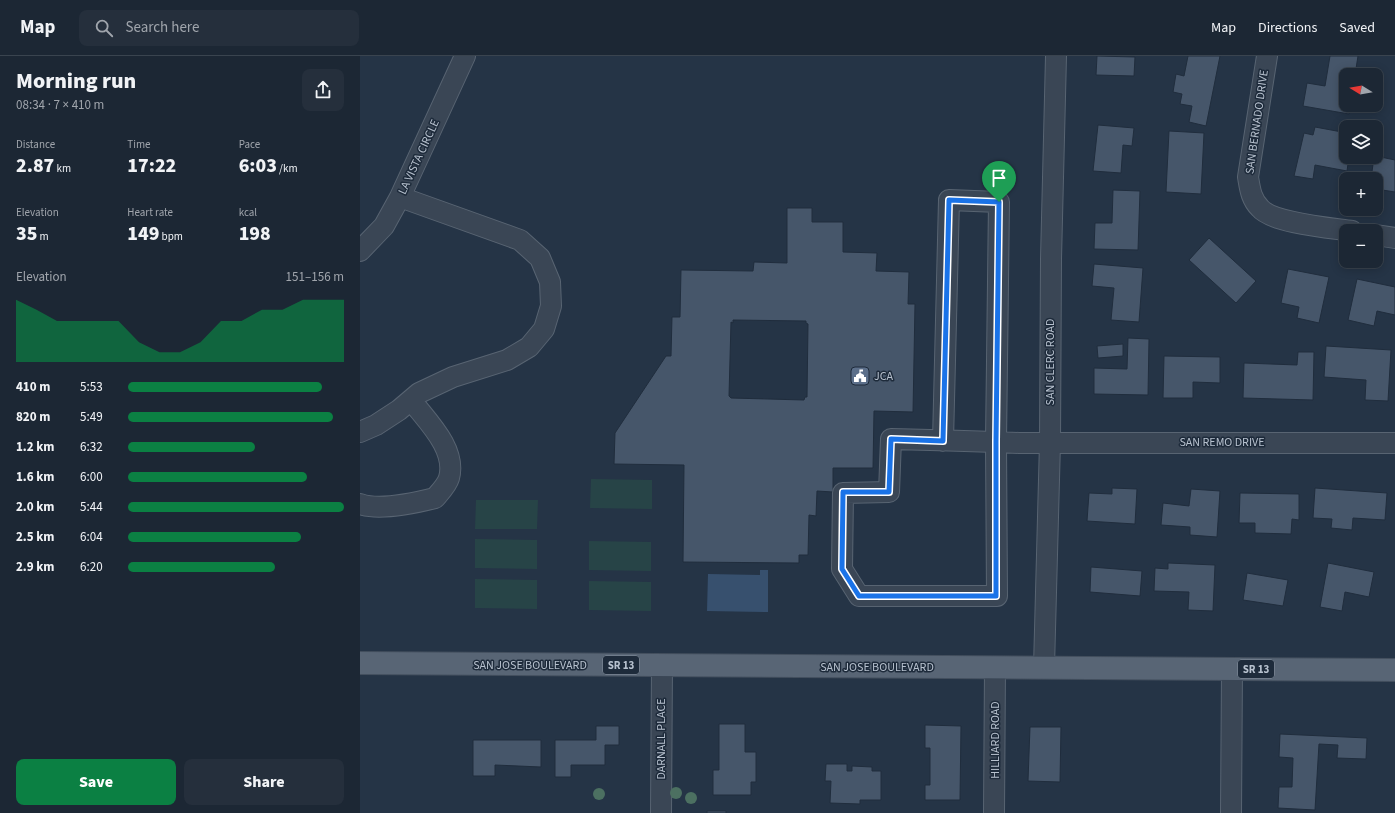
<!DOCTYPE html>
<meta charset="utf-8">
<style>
body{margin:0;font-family:"Source Sans 3",sans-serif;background:#252f3c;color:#f1f3f6;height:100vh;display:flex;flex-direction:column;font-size:15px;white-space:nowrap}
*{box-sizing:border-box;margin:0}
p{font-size:13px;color:#a0a5ac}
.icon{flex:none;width:22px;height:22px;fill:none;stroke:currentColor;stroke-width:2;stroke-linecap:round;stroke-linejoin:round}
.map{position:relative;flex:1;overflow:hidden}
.panel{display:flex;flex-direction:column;background:#1c2734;width:360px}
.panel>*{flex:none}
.needle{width:26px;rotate:281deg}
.buttons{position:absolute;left:979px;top:12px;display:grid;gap:8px}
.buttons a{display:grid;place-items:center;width:44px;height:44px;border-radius:8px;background:#1c2734;box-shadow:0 2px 10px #0003,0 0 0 1px #3a444f;font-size:20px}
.pin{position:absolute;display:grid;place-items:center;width:34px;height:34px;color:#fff;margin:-41px -17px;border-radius:50% 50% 50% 0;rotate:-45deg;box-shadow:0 0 4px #0007}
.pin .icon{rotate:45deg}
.round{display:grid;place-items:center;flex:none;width:42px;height:42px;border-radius:8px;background:#252f3c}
.head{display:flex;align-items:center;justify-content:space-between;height:68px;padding:0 16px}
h1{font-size:22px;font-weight:800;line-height:30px}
.figures{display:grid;grid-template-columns:repeat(3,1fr);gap:6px;height:68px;padding:4px 16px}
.figures div{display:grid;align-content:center}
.figures b{font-size:20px;font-weight:800}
.figures small{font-size:11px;font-weight:400}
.figures p{font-size:11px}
.chart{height:112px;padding:8px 16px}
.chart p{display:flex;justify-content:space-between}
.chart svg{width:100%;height:72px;margin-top:4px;fill:#0b8043;opacity:.7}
.primary-button{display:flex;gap:8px;margin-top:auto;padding:8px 16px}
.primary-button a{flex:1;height:46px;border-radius:8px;background:#0b8043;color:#fff;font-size:16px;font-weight:800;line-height:46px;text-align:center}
.primary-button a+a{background:#252f3c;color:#f1f3f6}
ul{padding:0 16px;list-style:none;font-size:13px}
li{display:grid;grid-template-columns:64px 48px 1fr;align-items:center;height:30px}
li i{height:10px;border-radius:5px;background:#0b8043}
header{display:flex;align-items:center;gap:24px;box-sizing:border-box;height:56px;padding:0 20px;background:#1c2734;border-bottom:1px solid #3a444f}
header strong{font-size:19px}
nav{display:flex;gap:22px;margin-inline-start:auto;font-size:14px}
.search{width:280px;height:36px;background:#252f3c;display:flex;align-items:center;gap:10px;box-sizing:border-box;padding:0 14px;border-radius:8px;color:#a0a5ac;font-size:15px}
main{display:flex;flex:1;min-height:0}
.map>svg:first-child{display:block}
.green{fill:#274447}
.water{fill:#37506e}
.building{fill:#46566a;stroke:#202d3d;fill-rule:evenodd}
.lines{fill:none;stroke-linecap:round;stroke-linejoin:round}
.minor-casing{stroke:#586472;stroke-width:22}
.major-casing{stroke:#434f5e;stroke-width:24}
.minor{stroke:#3a4655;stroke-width:20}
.major{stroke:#586575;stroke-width:22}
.tree{fill:#4c7061}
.route-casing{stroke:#fff;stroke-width:8}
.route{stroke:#1a73e8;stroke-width:5}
.labels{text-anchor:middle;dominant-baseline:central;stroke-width:3;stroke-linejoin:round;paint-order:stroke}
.shield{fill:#1e2b3b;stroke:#8994a2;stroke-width:1}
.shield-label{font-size:11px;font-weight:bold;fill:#b7c1ce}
.street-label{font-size:12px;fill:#b7c1ce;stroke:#1e2b3b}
.poi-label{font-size:12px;fill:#b7c1ce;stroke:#1e2b3b;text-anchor:start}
</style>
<header>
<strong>Map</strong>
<div class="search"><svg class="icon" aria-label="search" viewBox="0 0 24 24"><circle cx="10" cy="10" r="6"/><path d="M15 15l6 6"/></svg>Search here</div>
<nav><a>Map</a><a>Directions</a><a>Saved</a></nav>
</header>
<main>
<section class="panel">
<div class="head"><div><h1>Morning run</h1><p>08:34 · 7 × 410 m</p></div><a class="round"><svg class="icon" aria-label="share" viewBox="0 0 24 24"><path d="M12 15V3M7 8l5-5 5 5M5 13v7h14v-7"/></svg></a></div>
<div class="figures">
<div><p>Distance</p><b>2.87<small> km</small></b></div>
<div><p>Time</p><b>17:22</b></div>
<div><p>Pace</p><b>6:03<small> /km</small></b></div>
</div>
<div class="figures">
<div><p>Elevation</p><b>35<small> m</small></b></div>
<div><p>Heart rate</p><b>149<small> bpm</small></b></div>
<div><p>kcal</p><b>198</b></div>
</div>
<div class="chart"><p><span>Elevation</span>151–156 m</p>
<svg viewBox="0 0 160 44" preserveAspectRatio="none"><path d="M0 44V6L10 12L20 19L30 19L40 19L50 19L60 32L70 38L80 38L90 32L100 19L110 19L120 12L130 12L140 6L150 6L160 6V44z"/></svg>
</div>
<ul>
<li><b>410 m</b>5:53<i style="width:90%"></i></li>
<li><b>820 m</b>5:49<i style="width:95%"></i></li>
<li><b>1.2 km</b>6:32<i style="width:59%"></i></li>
<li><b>1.6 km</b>6:00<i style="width:83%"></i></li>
<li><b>2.0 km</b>5:44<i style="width:100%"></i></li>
<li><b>2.5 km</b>6:04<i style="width:80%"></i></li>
<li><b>2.9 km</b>6:20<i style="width:68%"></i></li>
</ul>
<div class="primary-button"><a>Save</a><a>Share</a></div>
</section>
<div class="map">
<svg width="1035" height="757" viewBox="0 0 1035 757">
<rect width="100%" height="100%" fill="#253446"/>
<path class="green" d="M231,423L292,424V453L230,452Z
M116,444H178L177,473H115Z
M115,483L177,484V513L115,512Z
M229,485L291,486V515L229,514Z
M115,523L177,524V553L115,552Z
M229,525L291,526V555L229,554Z"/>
<path class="water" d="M400,514H408V556L347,555L348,518L400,519Z"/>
<path class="building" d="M737,0L775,1L774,20L736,19Z
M828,0H860L846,70L829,66L832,50L820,48L822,38L813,36L816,18L824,20Z
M970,0H998L995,19H986V49H990L989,58L943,50L947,27L965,30Z
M738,69L774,72L772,90L763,89L761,117L733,115Z
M955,71L982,76L981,83L986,84V101H989L987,115L955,109L953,123L934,120L944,77L953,79Z
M809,75L844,77L841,138L806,136Z
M1016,100L1035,104V136L1016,133V123H1011L1014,101Z
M753,134L780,135L778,194L734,193L735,167H752Z
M427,152H452V166H483V196L517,197L516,215L549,216L548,248H555L553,356L514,355L513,412H473V436L457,435L456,460L449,459L448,499H439V507L323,506L324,409L254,408L255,377L306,300H311L312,261H320L321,214L393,215L394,206L427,207ZM373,264L446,265V267L448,268L447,341H445L444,344L371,342L369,340L371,266L373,267Z
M849,182L896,225L876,247L829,204Z
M734,208L783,212L779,266L751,264L754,232L732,230Z
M928,213L969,221L959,267L937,262L939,251L921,247Z
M997,223L1035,231V259L1017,255L1014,270L988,264Z
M768,282L789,283L788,339L734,338V312L767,313Z
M763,288V300L738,302L737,290Z
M966,290L1031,294L1028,345L1005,344L1006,324L964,321Z
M938,296H954L953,344L883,342L884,307L937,309Z
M804,300L860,301V327L833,326V342H803Z
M752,432L777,433L775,468L727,465L729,437L752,438Z
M955,432L1027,437L1025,464L993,462L992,474L971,472L972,463L953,462Z
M831,433L860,435L857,481L830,479V471L801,469L803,447L829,450Z
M880,437L939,438V464L932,463L931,478L895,477V467H879Z
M808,507L855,509L853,555L828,554L829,536L794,535L795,512L808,513Z
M968,507L1014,516L1009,541L985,536L982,555L960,551Z
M731,511L782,515L780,540L730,536Z
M887,517L928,524L923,550L883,544Z
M359,668H385V696H396V726H391V739H353V714H359Z
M565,669L601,670L600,744H565V729H570V692H565Z
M236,670H259V689H245V709H211V721H195V684H236Z
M670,671H701L700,726L668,725Z
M920,678L1007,682L1006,703L977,702L978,689L959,688L955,754L918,752L919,731H932L933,702L919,701Z
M113,684H181V711L135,709V720H113Z
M466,708H487V715H492V710L512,711V715H521V744H500V748L470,747L471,725H465Z
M347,755H366V757H347Z"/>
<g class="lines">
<g class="minor-casing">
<path id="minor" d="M907,0L888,121C890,133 891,143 900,152C912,167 972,172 992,175
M1016,179L1035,182
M0,195L24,170L40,141L105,0
M0,376L16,369L39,354L59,337L93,321L147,304L169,291L184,273L191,250L190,226L180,202L160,184L40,141
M583,385L589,144L639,146L636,386L637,540H499L482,513L483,437L529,436L531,383C574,384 616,385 659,387H1035
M0,448C19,455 55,447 75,442C80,436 87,429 89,422C97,393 67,365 51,344
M684,611L690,386L691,203L696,0
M301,757L302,610
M634,757L635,611
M871,757L872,613"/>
</g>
<g class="major-casing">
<path id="major" d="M0,607L1035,614"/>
</g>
<use href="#minor" class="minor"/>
<use href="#major" class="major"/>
</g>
<g class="tree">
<circle cx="316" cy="737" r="6"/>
<circle cx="239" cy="738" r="6"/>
<circle cx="331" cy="742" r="6"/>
</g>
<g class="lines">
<g class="route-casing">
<path id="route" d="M589,144L639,146L636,386V540H499L482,513L483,436H529L531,383L583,385Z"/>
</g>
<use href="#route" class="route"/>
</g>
<defs>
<g id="civic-square" transform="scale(1)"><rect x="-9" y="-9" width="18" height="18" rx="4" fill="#5c6f8a" stroke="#1e2b3b"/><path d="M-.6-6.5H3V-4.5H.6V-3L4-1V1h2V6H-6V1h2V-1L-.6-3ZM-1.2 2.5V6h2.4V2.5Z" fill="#fff"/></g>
</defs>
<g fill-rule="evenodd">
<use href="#civic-square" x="500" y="320"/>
</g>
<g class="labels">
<g class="shield">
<rect x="243" y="600" width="36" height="18" rx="3"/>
<rect x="878" y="604" width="36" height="18" rx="3"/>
</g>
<g class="shield-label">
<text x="261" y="609">SR 13</text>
<text x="896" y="613">SR 13</text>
</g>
<g class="street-label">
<text transform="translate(897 66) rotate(-82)">SAN BERNADO DRIVE</text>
<text transform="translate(59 101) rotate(-65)">LA VISTA CIRCLE</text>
<text transform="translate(690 306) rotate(-90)">SAN CLERC ROAD</text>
<text x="862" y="386">SAN REMO DRIVE</text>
<text x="170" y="609">SAN JOSE BOULEVARD</text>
<text x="517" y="611">SAN JOSE BOULEVARD</text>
<text transform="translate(301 683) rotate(-90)">DARNALL PLACE</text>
<text transform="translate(635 684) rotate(-90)">HILLIARD ROAD</text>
</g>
<g class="poi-label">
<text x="514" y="320">JCA</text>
</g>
</g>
</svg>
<div class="buttons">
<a><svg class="needle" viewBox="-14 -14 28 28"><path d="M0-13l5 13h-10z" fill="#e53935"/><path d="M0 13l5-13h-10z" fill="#a0a5ac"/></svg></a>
<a><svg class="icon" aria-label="layers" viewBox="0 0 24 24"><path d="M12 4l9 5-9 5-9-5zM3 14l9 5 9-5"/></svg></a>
<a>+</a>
<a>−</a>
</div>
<div class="pin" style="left:639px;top:146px;background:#1e9e55"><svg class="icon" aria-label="arrive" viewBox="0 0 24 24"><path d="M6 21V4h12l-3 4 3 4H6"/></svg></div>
</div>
</main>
